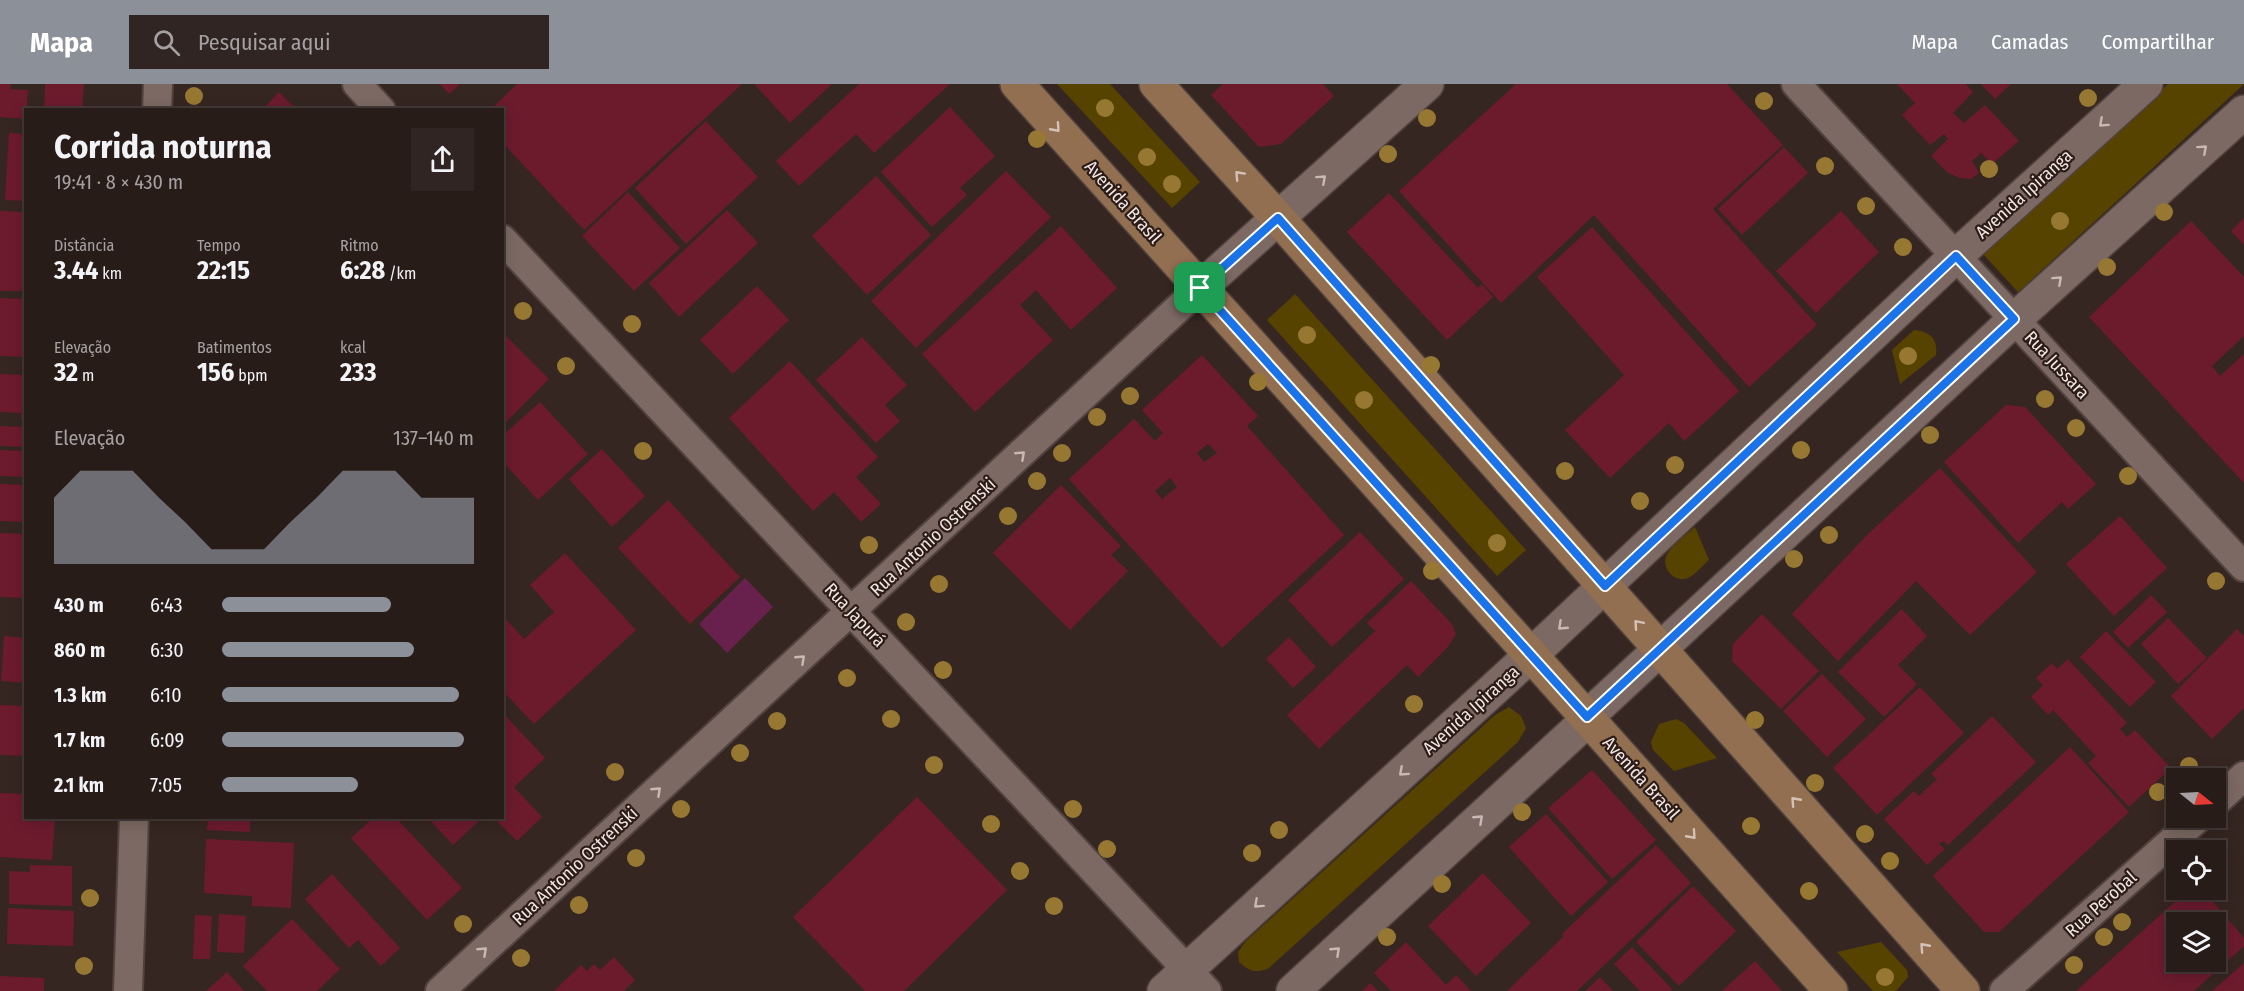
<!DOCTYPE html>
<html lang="pt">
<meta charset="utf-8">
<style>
body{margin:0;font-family:"Fira Sans Condensed",sans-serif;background:#302522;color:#f1f3f6;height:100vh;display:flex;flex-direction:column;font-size:22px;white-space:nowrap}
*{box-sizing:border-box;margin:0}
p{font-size:20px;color:#a5a1a2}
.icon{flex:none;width:33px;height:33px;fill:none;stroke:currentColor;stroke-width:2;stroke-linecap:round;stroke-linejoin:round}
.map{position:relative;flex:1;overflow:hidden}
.panel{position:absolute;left:24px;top:24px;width:480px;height:711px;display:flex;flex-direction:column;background:#281c19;border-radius:0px;box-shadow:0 3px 15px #0003,0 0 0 2px #443a38}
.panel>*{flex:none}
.needle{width:39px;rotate:108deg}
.controls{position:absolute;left:2166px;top:684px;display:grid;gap:12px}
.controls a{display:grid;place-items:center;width:60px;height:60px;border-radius:0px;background:#281c19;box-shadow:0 3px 15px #0003,0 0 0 2px #443a38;font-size:30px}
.pin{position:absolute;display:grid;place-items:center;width:51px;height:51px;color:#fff;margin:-26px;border-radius:12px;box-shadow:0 3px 9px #0006}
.round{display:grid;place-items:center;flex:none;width:63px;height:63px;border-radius:0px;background:#302522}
.overview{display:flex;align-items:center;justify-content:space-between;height:102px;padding:0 30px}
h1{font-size:33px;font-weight:700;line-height:45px}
.stats{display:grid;grid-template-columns:repeat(3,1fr);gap:9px;height:102px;padding:6px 30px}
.stats div{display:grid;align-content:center}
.stats b{font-size:26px;font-weight:700}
.stats small{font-size:16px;font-weight:400}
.stats p{font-size:16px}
.chart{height:168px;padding:12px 30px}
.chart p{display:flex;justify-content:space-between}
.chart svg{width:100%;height:108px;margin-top:6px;fill:#8c9099;opacity:.7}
ul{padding:0 30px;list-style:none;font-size:20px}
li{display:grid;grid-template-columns:96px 72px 1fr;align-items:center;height:45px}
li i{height:15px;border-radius:8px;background:#8c9099}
header{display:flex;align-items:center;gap:36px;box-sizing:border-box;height:84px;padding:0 30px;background:#8c9099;color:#fff}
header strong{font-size:28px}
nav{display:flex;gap:33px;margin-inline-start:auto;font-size:21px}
.search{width:420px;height:54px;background:#302522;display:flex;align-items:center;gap:15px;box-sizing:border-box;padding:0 21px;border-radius:0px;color:#a5a1a2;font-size:22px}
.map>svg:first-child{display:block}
.green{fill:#574300}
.water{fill:#68204c}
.building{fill:#6c1b2d;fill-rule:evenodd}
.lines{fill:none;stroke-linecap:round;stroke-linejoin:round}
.minor-casing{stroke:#50423e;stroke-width:32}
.tertiary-casing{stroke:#50423e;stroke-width:36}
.secondary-casing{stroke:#50423e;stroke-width:36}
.minor{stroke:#7c6963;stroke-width:28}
.tertiary{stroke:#7c6963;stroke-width:33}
.secondary{stroke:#936f52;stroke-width:33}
.tree{fill:#977833}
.oneway{stroke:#c7bab5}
.oneway2{stroke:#d4c2b6}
.route-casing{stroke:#fff;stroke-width:12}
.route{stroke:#1a73e8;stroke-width:8}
.labels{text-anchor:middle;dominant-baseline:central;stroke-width:4.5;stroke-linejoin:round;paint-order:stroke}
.street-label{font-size:18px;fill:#f0e5e1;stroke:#2c1c17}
</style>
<header>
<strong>Mapa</strong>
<div class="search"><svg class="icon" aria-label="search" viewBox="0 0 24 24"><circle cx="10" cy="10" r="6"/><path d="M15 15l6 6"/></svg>Pesquisar aqui</div>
<nav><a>Mapa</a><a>Camadas</a><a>Compartilhar</a></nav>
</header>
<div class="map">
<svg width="2244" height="907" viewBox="0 0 2244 907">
<rect width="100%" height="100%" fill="#362621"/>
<path class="green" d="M1057,0H1110L1200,98L1172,124Z
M2168,0H2244L2018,208L1983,170Z
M1295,210L1526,466L1497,492L1267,236Z
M1914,246C1930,248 1938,254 1936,271L1900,300L1892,266Z
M1695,443L1709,476C1703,481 1695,491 1688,494C1673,500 1659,481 1668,469C1674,459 1686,451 1695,443Z
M1509,623L1521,632L1526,644L1518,658L1269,884C1256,890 1249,887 1239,878L1238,868L1246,857L1495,631Z
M1676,635L1684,639L1717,674L1674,687L1653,666L1651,658L1659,640Z
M1881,858L1907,886L1908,893L1896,907H1873L1837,868Z"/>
<path class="water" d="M745,494L773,523L727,569L699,540Z"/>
<path class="building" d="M0,0H11L10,5L28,6L26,35L0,33Z
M45,0H84L82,26H44Z
M440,0H460L449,10Z
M517,0H742L584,146L502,58V26H490Z
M756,0H832L790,39L755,1Z
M859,0H950L874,69L856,50L799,102L776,77Z
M1223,0H1323L1334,12L1281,60L1259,63L1211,11Z
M1516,0H1727L1783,61L1713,125L1817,241L1749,303L1594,131L1501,219L1399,107Z
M1897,0H1966L1973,8L1953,29L1964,39L1985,21L2019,57L1992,80L1981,69L1972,77L1979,89L1971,95L1960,94L1948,89L1931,72L1948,55L1944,50L1930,61L1902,31L1915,19Z
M1981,0H2011L1995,15Z
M279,8L297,26H262Z
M950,23L995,72L960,104L967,111L932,143L881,88Z
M706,37L758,93L686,160L635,104Z
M9,49L26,50V117L5,116Z
M1784,63L1808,89L1742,151L1718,125Z
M1006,87L1051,133L916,264L871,217Z
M876,92L931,151L867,211L812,152Z
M628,108L680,164L634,207L582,152Z
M1389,109L1478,204L1482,200L1493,213L1447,256L1347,148Z
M727,126L758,159L679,233L649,199Z
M0,127L26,128V207H0Z
M1841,127L1879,168L1816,229L1776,187Z
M2244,134V161L2231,147Z
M2191,137L2244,193V252L2212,282L2220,292L2244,270V399L2089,233Z
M1061,142L1117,204L1071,246L1036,206L1020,221L1053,256L975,328L922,270Z
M1592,143L1739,307L1684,357L1669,339L1610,394L1565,346L1624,291L1537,193Z
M757,202L789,236L733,290L700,256Z
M0,214L26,215V273L0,272Z
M502,248L549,295L502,342Z
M862,253L907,301L885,321L900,337L876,359L816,296Z
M1202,271L1258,332L1247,342L1344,451L1222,564L1069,395L1134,335L1155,357L1163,349L1142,326ZM1208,360L1217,369L1204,378L1197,369ZM1170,394L1177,403L1162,415L1155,407Z
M790,277L878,373L856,393L881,420L861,438L834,408L813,427L729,334Z
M0,290L26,291V335H21V329L0,328Z
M540,318L588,370L538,416L502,377V352Z
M2006,321L2025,323L2096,400L2068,425L2062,418L2018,459L1944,378Z
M0,342L26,343L25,363L0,362Z
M602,365L645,412L612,443L569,395Z
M0,366L26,367V393L0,392Z
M1940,384L2037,488L1970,551L1916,497L1838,577L1792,530L1869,449Z
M0,400L26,401V438L0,437Z
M1061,401L1121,462L1111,471L1128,487L1070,546L993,469Z
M668,416L740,493L690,540L618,464Z
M2120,432L2167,484L2114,532L2066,480Z
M1360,448L1404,495L1332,563L1288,516Z
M0,449L26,450V514L0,513Z
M565,469L636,546L534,640L502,606V531L524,555L554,528L530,501Z
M1411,497L1451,539L1456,550L1447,564L1418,593L1407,581L1319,665L1287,631L1375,547L1367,539Z
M2151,511L2167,528L2128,564L2113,548Z
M1902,525L1927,552L1898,581L1917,600L1884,633L1838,588Z
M1762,530L1819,587L1781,625L1732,577L1733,560Z
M2168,534L2207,574L2178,600L2141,560Z
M2237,545L2244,552V624L2212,655L2171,612Z
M2106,547L2156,598L2130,623L2080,573Z
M4,552L26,554V599L1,597Z
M1289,553L1316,583L1293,604L1266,575Z
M2068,575L2127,639L2120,645L2127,653L2135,646L2171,684L2129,723L2088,679L2096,672L2053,626L2048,631L2031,613L2043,601L2036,594L2052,579L2057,585Z
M1822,590L1866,635L1827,673L1783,627Z
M1920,603L1964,649L1877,731L1833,684Z
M0,621L26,622V672L0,671Z
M502,628L545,674L514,703L542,733L517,757L494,734H502Z
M1992,632L2036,678L1948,761L1943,757L1939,760L1945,765L1927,781L1884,735L1914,707L1919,712L1937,695L1931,690Z
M2070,663L2129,728L1999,848H1984L1933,792Z
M1592,686L1656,756L1612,795L1548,724Z
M0,709L26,710V734H55L52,776L0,773Z
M917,713L1007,806L904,907H865L793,833Z
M1546,730L1608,798L1571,832L1509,763Z
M208,734H250V748L207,746Z
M373,734H396L462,804L427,836L351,754Z
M428,734H482L453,761Z
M206,755L294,759L291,824L252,822V812L204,809Z
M1656,761L1691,799L1577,907H1507L1563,853L1562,850Z
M30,781L72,782V822L9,820V787L30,788Z
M1483,789L1531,839L1476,892L1428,842Z
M332,790L400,864L381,882L358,856L349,864L305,815Z
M1693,802L1736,847L1679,902L1636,858Z
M2188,806H2203L2244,854V862L2194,907H2076ZM2176,838H2216V878H2176Z
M8,824L74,827L73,862L7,860Z
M219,830L246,832L244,869L217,868Z
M195,831L212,832L210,875H193Z
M292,835L340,885L317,907H267L243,882Z
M1406,858L1446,901L1456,891L1471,907H1391L1374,889Z
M1632,863L1672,905L1670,907H1640L1614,880Z
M614,873L635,896L624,907H554L581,881L587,887L594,880L600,886Z
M1755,877L1782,907H1722Z
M2244,879V907H2212Z
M227,888L244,907H206Z
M0,892L44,894V907H0Z
M1600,893L1613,907H1585Z
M1370,899L1378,907H1362Z"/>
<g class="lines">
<g class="minor-casing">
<path id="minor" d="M357,0L381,26
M1796,0L2244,483
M157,26L158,0
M502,155L1207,907
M2216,718L2244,692
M128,907L134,734
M440,907L1200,204
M2004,907L2198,734"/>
</g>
<g class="tertiary-casing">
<path id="tertiary" d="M1200,204L1427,0
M1164,907L1531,571L1956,172L2146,0
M1293,907L1581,642L1587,633L2015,235L2244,28"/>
</g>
<g class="secondary-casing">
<path id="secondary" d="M1017,0L1531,571L1831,907
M1156,0L1278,134L1963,907"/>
</g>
<use href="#minor" class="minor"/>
<use href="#tertiary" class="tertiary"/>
<use href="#secondary" class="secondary"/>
</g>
<g class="tree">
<circle cx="194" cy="12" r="9"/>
<circle cx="2088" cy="14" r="9"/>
<circle cx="1764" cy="17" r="9"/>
<circle cx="1105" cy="24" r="9"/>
<circle cx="1427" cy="34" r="9"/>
<circle cx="1037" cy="55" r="9"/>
<circle cx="1388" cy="70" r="9"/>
<circle cx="1147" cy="73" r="9"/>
<circle cx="1825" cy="82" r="9"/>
<circle cx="1989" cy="85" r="9"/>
<circle cx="1172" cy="100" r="9"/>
<circle cx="1866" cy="122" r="9"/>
<circle cx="2164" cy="128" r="9"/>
<circle cx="2060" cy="137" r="9"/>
<circle cx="1903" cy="163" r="9"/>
<circle cx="2107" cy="183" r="9"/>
<circle cx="523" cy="227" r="9"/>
<circle cx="632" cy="240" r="9"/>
<circle cx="1307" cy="251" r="9"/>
<circle cx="1908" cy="272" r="9"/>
<circle cx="1431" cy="281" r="9"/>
<circle cx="566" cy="282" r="9"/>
<circle cx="1258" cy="298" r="9"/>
<circle cx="1130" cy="312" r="9"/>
<circle cx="2045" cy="315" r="9"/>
<circle cx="1364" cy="316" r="9"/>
<circle cx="1097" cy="333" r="9"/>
<circle cx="2076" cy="344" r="9"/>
<circle cx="1930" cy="351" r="9"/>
<circle cx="1801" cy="366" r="9"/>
<circle cx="643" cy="367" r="9"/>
<circle cx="1062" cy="369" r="9"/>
<circle cx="1675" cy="381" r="9"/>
<circle cx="1565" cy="387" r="9"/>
<circle cx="2128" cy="392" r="9"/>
<circle cx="1037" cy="397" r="9"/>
<circle cx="1640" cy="417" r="9"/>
<circle cx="1008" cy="432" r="9"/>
<circle cx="1829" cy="451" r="9"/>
<circle cx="1497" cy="459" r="9"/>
<circle cx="869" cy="461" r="9"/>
<circle cx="1794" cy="475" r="9"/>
<circle cx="1432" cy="487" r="9"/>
<circle cx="2216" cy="497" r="9"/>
<circle cx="939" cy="500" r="9"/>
<circle cx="906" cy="538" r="9"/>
<circle cx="943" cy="586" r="9"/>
<circle cx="847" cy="594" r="9"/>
<circle cx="1414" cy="620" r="9"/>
<circle cx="891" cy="635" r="9"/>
<circle cx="1755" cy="636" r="9"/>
<circle cx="777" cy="637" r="9"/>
<circle cx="740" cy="669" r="9"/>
<circle cx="934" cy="681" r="9"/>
<circle cx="2189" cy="682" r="9"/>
<circle cx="615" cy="688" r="9"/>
<circle cx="1815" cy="699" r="9"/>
<circle cx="2158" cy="708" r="9"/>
<circle cx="681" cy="725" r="9"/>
<circle cx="1073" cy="725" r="9"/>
<circle cx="1522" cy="728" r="9"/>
<circle cx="991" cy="740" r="9"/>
<circle cx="1751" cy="742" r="9"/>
<circle cx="1279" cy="746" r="9"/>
<circle cx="1865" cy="750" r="9"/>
<circle cx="1107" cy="765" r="9"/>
<circle cx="1252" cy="769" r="9"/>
<circle cx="636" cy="774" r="9"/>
<circle cx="1890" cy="777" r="9"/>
<circle cx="1020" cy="787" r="9"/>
<circle cx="1442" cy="800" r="9"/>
<circle cx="1809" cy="807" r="9"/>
<circle cx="90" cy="814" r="9"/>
<circle cx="579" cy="821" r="9"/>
<circle cx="1054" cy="822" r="9"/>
<circle cx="2122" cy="838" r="9"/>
<circle cx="463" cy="840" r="9"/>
<circle cx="1387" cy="853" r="9"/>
<circle cx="2104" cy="853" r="9"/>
<circle cx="521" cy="874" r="9"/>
<circle cx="2074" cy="881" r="9"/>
<circle cx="84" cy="882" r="9"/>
<circle cx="1885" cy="893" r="9"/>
</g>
<defs><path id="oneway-chevron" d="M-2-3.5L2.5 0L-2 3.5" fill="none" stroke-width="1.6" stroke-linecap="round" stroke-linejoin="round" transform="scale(1.5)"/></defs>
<g class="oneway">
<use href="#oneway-chevron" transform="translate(2103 39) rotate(138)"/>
<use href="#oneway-chevron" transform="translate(2203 65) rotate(-42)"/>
<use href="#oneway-chevron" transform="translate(1322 95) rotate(-42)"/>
<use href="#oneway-chevron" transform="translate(2058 196) rotate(-42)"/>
<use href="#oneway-chevron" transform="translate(1021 371) rotate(-43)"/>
<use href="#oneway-chevron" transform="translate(1562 542) rotate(137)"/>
<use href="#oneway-chevron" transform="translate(801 575) rotate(-43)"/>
<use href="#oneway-chevron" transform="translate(1403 688) rotate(138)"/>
<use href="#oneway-chevron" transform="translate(657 707) rotate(-43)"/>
<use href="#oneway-chevron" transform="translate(1479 735) rotate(-43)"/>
<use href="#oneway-chevron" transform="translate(1258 820) rotate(138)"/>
<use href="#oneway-chevron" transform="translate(483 867) rotate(-43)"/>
<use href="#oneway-chevron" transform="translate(1336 867) rotate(-43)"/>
</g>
<g class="oneway2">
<use href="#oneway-chevron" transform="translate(1056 44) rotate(48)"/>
<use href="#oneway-chevron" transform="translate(1239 91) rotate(-133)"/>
<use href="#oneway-chevron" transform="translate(1638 540) rotate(-131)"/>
<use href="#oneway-chevron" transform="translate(1795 717) rotate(-132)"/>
<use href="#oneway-chevron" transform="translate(1692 751) rotate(48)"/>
<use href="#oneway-chevron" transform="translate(1924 863) rotate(-132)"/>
</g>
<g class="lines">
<g class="route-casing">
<path id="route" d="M1278,134L1605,502L1956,172L2014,235L1587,633L1200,204Z"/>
</g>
<use href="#route" class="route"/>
</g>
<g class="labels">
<g class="street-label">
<text transform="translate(2024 110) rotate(-42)">Avenida Ipiranga</text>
<text transform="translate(1123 118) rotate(48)">Avenida Brasil</text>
<text transform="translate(2057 281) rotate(47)">Rua Jussara</text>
<text transform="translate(933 453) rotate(-43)">Rua Antonio Ostrenski</text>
<text transform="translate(855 531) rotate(47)">Rua Japurá</text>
<text transform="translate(1471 626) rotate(-42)">Avenida Ipiranga</text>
<text transform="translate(1641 694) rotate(48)">Avenida Brasil</text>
<text transform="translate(575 782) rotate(-43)">Rua Antonio Ostrenski</text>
<text transform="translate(2101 820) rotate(-42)">Rua Perobal</text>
</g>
</g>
</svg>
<div class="controls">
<a><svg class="needle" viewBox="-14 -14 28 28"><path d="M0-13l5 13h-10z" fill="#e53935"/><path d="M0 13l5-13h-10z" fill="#a5a1a2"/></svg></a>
<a><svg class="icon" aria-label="locate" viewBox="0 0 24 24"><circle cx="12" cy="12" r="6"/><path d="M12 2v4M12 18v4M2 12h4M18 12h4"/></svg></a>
<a><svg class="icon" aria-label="layers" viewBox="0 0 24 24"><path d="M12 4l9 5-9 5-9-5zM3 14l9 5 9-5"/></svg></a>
</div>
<div class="pin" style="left:1200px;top:204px;background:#1e9e55"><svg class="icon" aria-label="arrive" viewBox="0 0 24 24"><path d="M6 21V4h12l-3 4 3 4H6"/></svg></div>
<section class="panel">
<div class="overview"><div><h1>Corrida noturna</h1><p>19:41 · 8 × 430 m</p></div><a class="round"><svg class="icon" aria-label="share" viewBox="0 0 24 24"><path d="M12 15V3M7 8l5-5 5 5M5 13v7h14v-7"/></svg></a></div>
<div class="stats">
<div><p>Distância</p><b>3.44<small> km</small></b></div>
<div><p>Tempo</p><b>22:15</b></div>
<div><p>Ritmo</p><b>6:28<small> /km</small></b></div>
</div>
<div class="stats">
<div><p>Elevação</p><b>32<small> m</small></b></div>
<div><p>Batimentos</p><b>156<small> bpm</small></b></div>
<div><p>kcal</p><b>233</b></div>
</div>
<div class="chart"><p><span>Elevação</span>137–140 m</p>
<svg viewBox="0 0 160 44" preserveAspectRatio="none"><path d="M0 44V17L10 6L20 6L30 6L40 17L50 27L60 38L70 38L80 38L90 27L100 17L110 6L120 6L130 6L140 17L150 17L160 17V44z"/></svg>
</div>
<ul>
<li><b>430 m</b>6:43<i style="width:67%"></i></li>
<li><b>860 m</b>6:30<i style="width:76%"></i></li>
<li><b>1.3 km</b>6:10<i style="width:94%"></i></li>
<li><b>1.7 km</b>6:09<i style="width:96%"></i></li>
<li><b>2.1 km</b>7:05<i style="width:54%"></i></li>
</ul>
</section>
</div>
